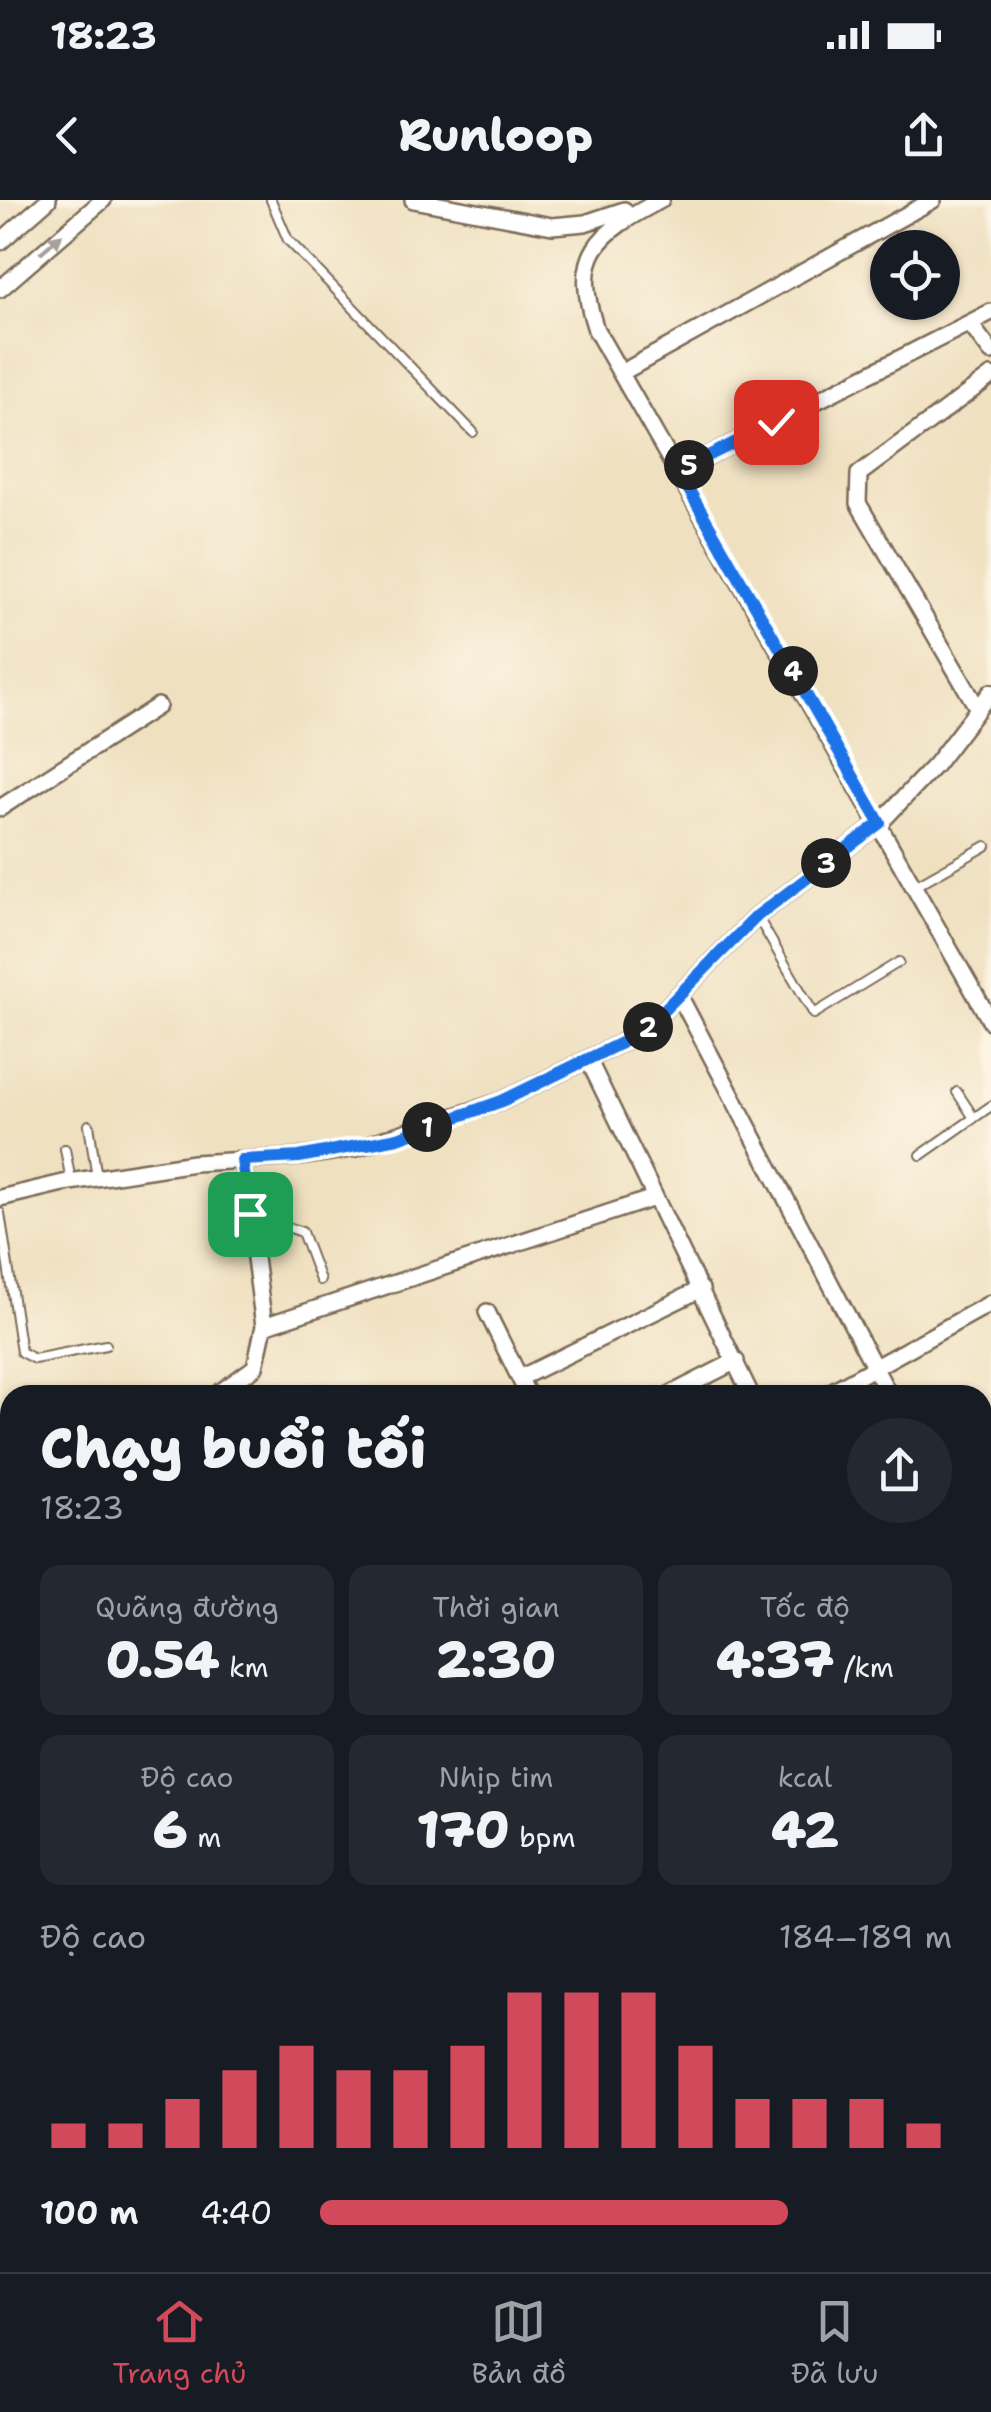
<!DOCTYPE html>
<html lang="vi">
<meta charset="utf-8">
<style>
body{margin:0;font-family:"Shantell Sans",sans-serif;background:#242831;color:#f1f3f6;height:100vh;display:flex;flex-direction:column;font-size:38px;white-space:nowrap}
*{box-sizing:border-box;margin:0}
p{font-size:32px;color:#9ea1a6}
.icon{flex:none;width:55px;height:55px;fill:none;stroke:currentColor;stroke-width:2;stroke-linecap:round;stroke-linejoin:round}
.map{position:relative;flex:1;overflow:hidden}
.panel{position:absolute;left:0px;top:1185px;width:992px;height:888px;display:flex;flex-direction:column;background:#171b24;border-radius:30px 30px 0 0;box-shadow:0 2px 8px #0004}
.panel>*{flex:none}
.buttons{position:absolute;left:870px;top:30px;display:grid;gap:20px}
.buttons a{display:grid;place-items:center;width:90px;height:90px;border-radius:50%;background:#171b24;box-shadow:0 2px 8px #0004;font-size:50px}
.pin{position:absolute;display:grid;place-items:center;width:85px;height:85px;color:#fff;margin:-42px;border-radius:20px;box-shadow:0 5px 15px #0006}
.km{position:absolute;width:50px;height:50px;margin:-25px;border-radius:50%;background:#222;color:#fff;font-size:28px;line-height:50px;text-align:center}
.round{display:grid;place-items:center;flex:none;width:105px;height:105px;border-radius:52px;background:#242831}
.headline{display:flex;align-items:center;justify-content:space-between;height:170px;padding:0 40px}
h1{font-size:55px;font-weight:800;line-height:75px}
.figures{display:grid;grid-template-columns:repeat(3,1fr);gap:15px;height:170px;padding:10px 40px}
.figures div{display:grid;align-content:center;border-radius:20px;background:#242831;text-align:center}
.figures b{font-size:50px;font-weight:800}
.figures small{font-size:28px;font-weight:400}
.figures p{font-size:28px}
.chart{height:280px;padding:20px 40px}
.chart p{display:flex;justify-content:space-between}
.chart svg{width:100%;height:180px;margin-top:10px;stroke:#d1495b;stroke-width:6}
ul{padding:0 40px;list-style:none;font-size:32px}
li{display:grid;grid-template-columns:160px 120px 1fr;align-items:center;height:75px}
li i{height:25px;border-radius:12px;background:#d1495b}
.status{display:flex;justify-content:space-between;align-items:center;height:70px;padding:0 50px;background:#171b24;direction:ltr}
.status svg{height:28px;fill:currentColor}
header{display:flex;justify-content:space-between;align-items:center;height:130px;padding:0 40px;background:#171b24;font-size:45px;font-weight:800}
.menu{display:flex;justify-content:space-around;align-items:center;height:140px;border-top:2px solid #363941;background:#171b24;font-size:28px;color:#9ea1a6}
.menu a{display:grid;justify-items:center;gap:5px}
.menu .active{color:#d1495b}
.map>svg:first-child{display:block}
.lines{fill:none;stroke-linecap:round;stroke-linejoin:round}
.service-casing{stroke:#7a6a57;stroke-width:12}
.minor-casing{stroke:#7a6a57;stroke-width:20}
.tertiary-casing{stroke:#7a6a57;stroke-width:25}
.service{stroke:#fff;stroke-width:8}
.minor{stroke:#fff;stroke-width:15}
.tertiary{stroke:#fff;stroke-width:20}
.oneway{fill:#a79f9a}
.route-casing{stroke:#fff;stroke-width:20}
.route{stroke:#1a73e8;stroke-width:12}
</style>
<div class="status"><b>18:23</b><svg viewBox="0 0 49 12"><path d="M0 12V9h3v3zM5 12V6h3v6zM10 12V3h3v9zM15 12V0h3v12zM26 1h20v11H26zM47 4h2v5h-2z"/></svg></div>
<header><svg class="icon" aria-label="back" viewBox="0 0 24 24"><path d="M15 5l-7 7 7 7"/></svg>Runloop<svg class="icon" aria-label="share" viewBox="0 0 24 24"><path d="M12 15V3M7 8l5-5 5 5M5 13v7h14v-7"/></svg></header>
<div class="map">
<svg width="991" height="2072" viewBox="0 0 991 2072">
<rect width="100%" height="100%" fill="#fcf5e5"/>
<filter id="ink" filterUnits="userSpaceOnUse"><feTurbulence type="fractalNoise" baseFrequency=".01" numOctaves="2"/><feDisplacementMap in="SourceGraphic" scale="20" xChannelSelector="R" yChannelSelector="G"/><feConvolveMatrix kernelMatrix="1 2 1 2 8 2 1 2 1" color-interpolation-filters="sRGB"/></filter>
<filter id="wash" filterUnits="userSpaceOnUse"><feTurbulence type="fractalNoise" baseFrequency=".0048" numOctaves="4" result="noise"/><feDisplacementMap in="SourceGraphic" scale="40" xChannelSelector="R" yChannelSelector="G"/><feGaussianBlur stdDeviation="2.25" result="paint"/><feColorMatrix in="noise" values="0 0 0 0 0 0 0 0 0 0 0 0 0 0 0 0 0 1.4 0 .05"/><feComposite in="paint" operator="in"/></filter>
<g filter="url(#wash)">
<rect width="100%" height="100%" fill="#efe0c0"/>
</g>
<g filter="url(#ink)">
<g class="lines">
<g class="service-casing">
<path id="service" d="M271,0L288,40L473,232
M915,686L986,646
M757,716L814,814L899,762
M957,892L974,918
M89,925L97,978
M65,949L71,981
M921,955L991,906
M0,1013L21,1152L34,1159L106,1145
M250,1014L302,1032L320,1080
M0,1466L1,1465"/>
</g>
<g class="minor-casing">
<path id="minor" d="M413,0L552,26L585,23L624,10
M661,0C596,34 571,54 596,130L991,822
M0,42L48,0
M0,89L103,0
M970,124L991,152
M621,173L933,0
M679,271L991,112
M978,509L858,303L859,274L991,176
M0,608L158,506
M679,795L889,1195
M588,859L751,1195
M242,960L264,1126
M0,998L63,983L194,963L299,957L356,948L502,901L621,843L648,826L757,716L880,623L935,565L991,492
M487,1112L528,1195
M520,1178L701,1089
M216,1195L255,1167L264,1126L654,998
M669,1195L736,1161
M825,1195L991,1103
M982,1380L991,1396
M982,1555L991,1551
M0,1632L10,1621
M982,1778L991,1772
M982,1932L991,1926
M982,2019L991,2032
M982,2048L991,2044
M309,2062L315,2072
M721,2062L726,2072
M30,2072L41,2062
M941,2072L957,2062"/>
</g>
<g class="tertiary-casing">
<path id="tertiary" d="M0,1925L10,1937
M113,2062L121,2072"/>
</g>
<use href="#service" class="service"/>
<use href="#minor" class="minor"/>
<use href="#tertiary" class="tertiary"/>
</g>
<defs><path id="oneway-solid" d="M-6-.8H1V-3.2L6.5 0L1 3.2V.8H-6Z" transform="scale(2.5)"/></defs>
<use class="oneway" href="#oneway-solid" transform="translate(51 44) rotate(-41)"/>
</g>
<g class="lines" filter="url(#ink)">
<g class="route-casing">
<path id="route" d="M250,1014L242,960L299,957L398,938L502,901L621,843L648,826L757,716L880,623L678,271L776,222"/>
</g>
<use href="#route" class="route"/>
</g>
</svg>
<div class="buttons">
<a><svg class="icon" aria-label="locate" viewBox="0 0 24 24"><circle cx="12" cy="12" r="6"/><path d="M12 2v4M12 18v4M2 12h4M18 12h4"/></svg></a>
</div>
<div class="pin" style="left:250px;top:1014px;background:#1e9e55"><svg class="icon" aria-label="arrive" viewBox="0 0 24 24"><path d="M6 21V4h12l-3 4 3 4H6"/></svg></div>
<div class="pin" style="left:776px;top:222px;background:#d93025"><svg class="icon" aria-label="check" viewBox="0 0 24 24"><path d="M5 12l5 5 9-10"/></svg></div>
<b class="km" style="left:427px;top:927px">1</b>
<b class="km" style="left:648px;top:827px">2</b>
<b class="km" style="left:826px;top:663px">3</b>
<b class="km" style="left:793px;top:471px">4</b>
<b class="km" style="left:689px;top:265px">5</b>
<section class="panel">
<div class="headline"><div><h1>Chạy buổi tối</h1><p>18:23</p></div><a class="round"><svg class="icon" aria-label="share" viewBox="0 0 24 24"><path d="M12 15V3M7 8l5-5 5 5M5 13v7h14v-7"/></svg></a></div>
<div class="figures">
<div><p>Quãng đường</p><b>0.54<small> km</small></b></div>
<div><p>Thời gian</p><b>2:30</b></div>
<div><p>Tốc độ</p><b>4:37<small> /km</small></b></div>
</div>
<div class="figures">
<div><p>Độ cao</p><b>6<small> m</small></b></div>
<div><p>Nhịp tim</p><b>170<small> bpm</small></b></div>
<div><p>kcal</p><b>42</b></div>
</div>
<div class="chart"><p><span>Độ cao</span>184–189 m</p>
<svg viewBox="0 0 160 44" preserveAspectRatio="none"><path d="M5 44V38M15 44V38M25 44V32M35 44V25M45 44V19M55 44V25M65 44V25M75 44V19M85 44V6M95 44V6M105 44V6M115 44V19M125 44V32M135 44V32M145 44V32M155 44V38"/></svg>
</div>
<ul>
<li><b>100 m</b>4:40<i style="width:74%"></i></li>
</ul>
</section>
</div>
<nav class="menu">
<a class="active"><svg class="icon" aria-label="home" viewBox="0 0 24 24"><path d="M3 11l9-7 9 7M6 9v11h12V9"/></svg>Trang chủ</a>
<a><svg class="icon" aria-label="map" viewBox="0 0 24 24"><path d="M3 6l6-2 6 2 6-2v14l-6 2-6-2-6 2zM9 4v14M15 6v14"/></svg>Bản đồ</a>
<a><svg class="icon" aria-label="saved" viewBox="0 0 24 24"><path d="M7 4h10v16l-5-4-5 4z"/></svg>Đã lưu</a>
</nav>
